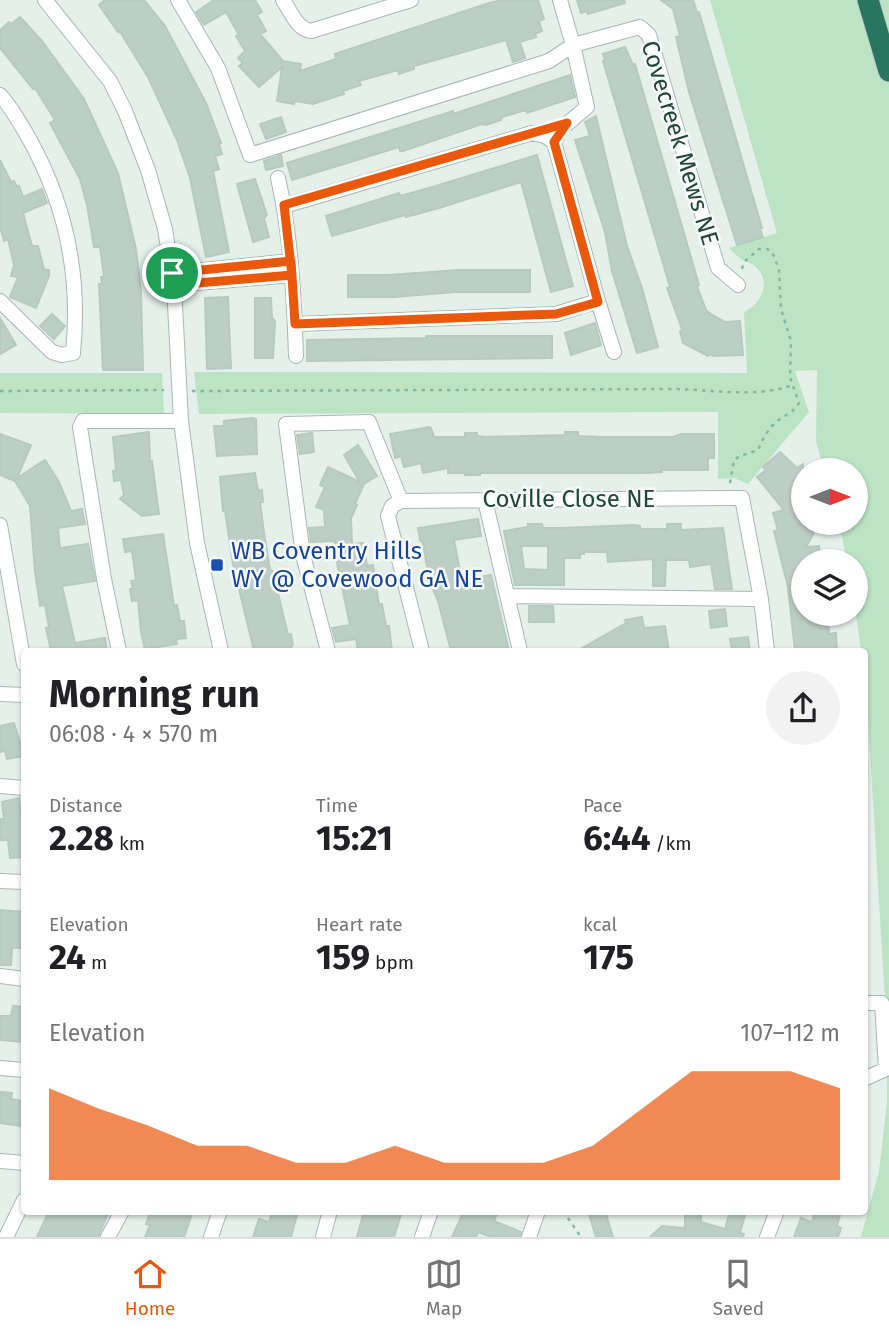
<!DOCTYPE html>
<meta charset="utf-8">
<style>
body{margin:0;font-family:"Fira Sans",sans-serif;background:#f2f2f2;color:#202124;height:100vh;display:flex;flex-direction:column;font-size:26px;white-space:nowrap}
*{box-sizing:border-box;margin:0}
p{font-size:23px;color:#757577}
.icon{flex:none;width:38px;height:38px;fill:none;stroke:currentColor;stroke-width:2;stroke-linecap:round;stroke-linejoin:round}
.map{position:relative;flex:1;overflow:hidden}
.sheet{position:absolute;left:21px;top:648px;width:847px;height:567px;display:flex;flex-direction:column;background:#fff;border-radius:7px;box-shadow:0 2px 5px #0004}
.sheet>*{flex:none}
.needle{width:46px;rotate:90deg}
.controls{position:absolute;left:791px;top:458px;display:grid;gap:14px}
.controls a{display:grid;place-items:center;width:77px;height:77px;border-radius:50%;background:#fff;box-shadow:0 2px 5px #0004;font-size:35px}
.pin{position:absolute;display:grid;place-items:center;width:60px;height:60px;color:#fff;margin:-30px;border:4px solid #fff;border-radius:50%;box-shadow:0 2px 7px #0007}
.round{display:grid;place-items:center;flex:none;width:74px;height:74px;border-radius:37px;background:#f2f2f2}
.summary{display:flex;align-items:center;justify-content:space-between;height:119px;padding:0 28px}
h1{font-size:38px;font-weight:700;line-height:52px}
.metrics{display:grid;grid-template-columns:repeat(3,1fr);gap:10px;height:119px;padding:7px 28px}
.metrics div{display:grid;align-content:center}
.metrics b{font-size:35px;font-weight:700}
.metrics small{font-size:19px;font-weight:400}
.metrics p{font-size:19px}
.chart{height:196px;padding:14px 28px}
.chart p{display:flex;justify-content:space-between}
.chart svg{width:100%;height:126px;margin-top:7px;fill:#ea580c;opacity:.7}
.tab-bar{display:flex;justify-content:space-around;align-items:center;height:98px;border-top:2px solid #e0e0e0;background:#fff;font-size:19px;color:#757577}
.tab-bar a{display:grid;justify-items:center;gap:4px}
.tab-bar .active{color:#ea580c}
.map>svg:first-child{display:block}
.green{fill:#bce3c4}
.building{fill:#bdcec6;stroke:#b6cac1;stroke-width:2;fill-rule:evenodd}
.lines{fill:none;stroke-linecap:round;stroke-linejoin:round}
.minor-casing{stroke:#a6b9b1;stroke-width:16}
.highway-casing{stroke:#c1cbc8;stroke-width:23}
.path{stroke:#81b7a3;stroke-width:2.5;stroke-dasharray:3.5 5;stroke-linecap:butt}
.minor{stroke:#fff;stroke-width:14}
.highway{stroke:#297560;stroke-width:21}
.route-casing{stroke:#fff;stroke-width:14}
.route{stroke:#ea580c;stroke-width:9}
.transit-dot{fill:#1a4fb4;stroke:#f6fbf9;stroke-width:2.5}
.labels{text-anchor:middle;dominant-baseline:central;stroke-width:5;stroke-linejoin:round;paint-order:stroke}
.street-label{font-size:24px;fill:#214539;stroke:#f6fbf9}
.transit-label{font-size:24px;fill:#164399;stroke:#f6fbf9;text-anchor:start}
</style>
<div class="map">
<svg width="889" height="1237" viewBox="0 0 889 1237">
<rect width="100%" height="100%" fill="#e5f0ea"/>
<path class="green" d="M710,0H889V1237H861L879,1171L887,1103V1034L864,651H861L856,614V562H847L839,523H856V471H824L816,441L817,370L795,371L809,412L748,484L734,478L718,479V412L199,414L194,372L747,373L744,312C761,304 772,283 756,267C753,263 746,262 741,259C737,256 733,252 729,248L777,233Z
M0,373H162L164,414L0,413Z"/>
<path class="building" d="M105,0H144L165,26L206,103L221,143L219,144L222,154L215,156L219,169L213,171L229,252L206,257L190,178L177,140L148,77L119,30L118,32L99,5Z
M214,0H255L262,12L257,15L266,31L260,34L283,61L301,64L300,71L336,59L335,54L489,3L502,0H538L544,19L539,21L542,31L535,34L536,37L520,42L525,58L513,62L506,40L414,66V69L399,74L398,70L359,81L361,85L343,91L344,94L313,104L295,101L294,104L277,101L282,67L259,87L239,66L243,63L238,58L245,51L236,36L239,35L226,12L204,25L196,12Z
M577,0H624L625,3L588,14L587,11L581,13Z
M661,0H693L697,12H699L762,228L760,229L763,237L760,238L737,245L689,92L676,37L680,36L673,9Z
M20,17L42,41L84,99L118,173L136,249L141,292L143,370H103L99,284H102L101,277H104L100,247H94L87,205L80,179L50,123L55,120L35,88L33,89L0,48V30L9,22L11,24Z
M625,47L633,65L635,64L699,285L697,286L706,310L711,314L725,322L740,321L743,355L714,356L709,354L708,356L683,343L680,332L682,329L667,288L670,287L603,61H605L603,54Z
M570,75L575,97L527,113L526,110L502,117L501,120L486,125L482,124L403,151H400L399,147L292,180L287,163L453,111V114Z
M596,116L627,246L642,288L658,347L637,353L612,271L605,232L575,140L590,136L585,122Z
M281,117L286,132L266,139L260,124Z
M281,155L283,166L266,170L264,161Z
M537,155L573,286L551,292L521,182L439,208L406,217L405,215L332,236L326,216L399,193L400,196L429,188Z
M0,160L11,182L14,181L17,187L19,186L23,197L42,189L47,203L23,213L32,246H38L44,269L49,270V276L36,308L10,297L18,277L11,276L14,265L8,239L4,241L0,226Z
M255,179L267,215L264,218L269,237L253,242L237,184Z
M459,270H530V292H455L394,297H348V275H388Z
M228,297L231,368L207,369L205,298Z
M255,298H271L272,318L275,321L273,358H255Z
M52,314L65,326L54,339L40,326Z
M0,318L16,345L0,354Z
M595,323L601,345L571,355L565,333Z
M426,336H552V358L307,361V340H309L426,338Z
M252,418L256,419L257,454L217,456L214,426H224V421Z
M429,427L431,428L434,437H465V433H477V436L484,437L565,435V432H578V436L600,437H673L681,434H714V458H708V470H662V472L646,473H480V475H465V473H448V468L423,473L421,463L404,467L401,456L395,458L390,434Z
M149,432L150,461H152L159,514L142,516L120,499L124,495L121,480L114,481L113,471L116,470L113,437Z
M312,433L314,452L300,454L297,435Z
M0,434L31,445L17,478L45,460L59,482L71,511L82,509L85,524L58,528L60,548L88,544L95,581L62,586L75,643L105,638L107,651H51L46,628L49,627L45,605L40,606L35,572L30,506L15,481L0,475Z
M358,445L377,476L364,484L355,504L357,505L351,518L352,544L363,543L367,566L373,565L379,605L382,604L386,626H389L392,651H358L356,639L336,642L332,628L350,625L336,558L335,541L311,542L309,528L325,527L324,510L316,507L325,487L320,485L328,467L360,482L344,455Z
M780,452L797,468L803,464V523H806L809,530L814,533L806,547L819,546L821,562H803V614H828L829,634L836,633L837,651H795L788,587L774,531L778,530L773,513L784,510L757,477L766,470L763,467Z
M255,473L258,491L262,490L263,502H260L264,533L270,570L274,572L275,577L272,583L277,589L288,635L291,634L293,645L291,646L292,651H254L233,564L225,511H223L220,477Z
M478,519L481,536L454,540L462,581L491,575L509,651H451L438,601L429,579L423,543L420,540L418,528Z
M528,524H542L543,528H563L632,525L640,526V529H667V524H681V530L723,528L732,589H715L711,564L690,567L689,560H666L665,586H653V559L608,562L607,552H584V554H580V558H564V585H515L504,531L528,527ZM521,546H548V570L524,569Z
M163,534L174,606L177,605L180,621H184L186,638L176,639L177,644L145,649L141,632L138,600L132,601L130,589H133L131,581L136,580L132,551L125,552L123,539Z
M529,606H553L554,622H529Z
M725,609L727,626L711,628L709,611Z
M642,617L644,628L665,626L669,651H577L626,623L625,620Z
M748,637L750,651H732L730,639Z
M14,723L24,756L7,759L5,751L0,752V726Z
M19,798L21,817H24V857L10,858L8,840H0V819H4L2,802Z
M0,910L24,912V948H12L11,965H0Z
M13,1006L24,1007L22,1042L0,1040V1016H11Z
M0,1092L12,1093L11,1099L24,1101V1122H21V1126L0,1123Z
M49,1211H109L98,1237H37Z
M151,1211H193L184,1237H145L150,1225L146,1224Z
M273,1211H298L291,1237H253L259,1219L269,1222Z
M364,1211H402L394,1237H357Z
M464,1211H498L494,1221L521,1232L520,1237H491L478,1232L476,1237H452Z
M588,1211H605L613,1237H596Z
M685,1211H701V1222L725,1229L730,1211H746L740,1233L744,1234L743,1237H650L662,1226L685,1228Z
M815,1211H841L837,1226L841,1228L838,1237H794L801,1218L812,1222Z"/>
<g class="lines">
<g class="minor-casing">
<path id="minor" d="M45,0L110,81L125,111L148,170L165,229L174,285L181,421L197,543L221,651
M178,0L218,68L250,155L549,61L573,45L640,27L649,35L718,268L738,285
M283,0C291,12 297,29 311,31L411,0
M0,95C11,107 19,121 27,135C66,203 81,275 73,353L62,355L52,352L0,301
M554,142L561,129L587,107L573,45L560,0
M278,178C291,236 294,296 296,356
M284,206L532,133L545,136L554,142L598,301
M172,273L291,261
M174,285L292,275
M295,324L556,314L598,301L614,352
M485,500L520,651
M0,525L24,664
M507,596L761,599
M119,651L104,579L80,427L83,421H181
M328,651L303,555L286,424L369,422L401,501
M422,651L388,516L392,506L401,501L730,498H742L761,599L767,651
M0,694L24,695
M0,786L24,788
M0,881L24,882
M0,976L24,979
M864,1003H882L886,1069L864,1079
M0,1068L24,1070
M0,1161L24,1163
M6,1237L24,1200
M108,1237L122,1211
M211,1237L220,1211
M323,1237L330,1211
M422,1237L431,1211
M529,1237L538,1211
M767,1237L777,1211"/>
</g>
<g class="highway-casing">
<path id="highway" d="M868,0L889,71"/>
</g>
<path class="path" d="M0,391L164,390
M192,391L675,389C715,390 755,398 793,385
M730,483L734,460L740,456L758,450C762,441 766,432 773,425C781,416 793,414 799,403L790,377L791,341L781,309L779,269L772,252L767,249H759L744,262L741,272
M563,1211L581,1237"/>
<use href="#minor" class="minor"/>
<use href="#highway" class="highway"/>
</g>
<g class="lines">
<g class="route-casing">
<path id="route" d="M172,273L174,285L292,275L284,205L567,123L554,142L598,302L556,314L295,324L291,261L172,273"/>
</g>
<use href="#route" class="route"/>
</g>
<rect class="transit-dot" x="210" y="558" width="14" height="14" rx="3.5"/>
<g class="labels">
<g class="street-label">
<text transform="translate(680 143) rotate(73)">Covecreek Mews NE</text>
<text x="569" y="499">Coville Close NE</text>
</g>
<g class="transit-label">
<text x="231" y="551">WB Coventry Hills<tspan x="231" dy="28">WY @ Covewood GA NE</tspan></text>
</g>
</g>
</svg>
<div class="controls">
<a><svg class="needle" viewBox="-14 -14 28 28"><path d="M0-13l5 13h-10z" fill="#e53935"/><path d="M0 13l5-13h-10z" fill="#757577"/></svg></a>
<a><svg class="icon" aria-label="layers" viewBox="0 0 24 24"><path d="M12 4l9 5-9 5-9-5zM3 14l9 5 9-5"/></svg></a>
</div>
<div class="pin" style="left:172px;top:273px;background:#1e9e55"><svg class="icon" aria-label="arrive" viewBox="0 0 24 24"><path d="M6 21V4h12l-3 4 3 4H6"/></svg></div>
<section class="sheet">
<div class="summary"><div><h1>Morning run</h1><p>06:08 · 4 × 570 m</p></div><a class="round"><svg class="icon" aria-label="share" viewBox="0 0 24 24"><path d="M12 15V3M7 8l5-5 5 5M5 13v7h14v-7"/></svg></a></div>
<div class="metrics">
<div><p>Distance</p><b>2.28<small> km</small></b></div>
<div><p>Time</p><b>15:21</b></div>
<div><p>Pace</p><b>6:44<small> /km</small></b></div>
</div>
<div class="metrics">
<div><p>Elevation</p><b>24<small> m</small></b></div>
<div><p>Heart rate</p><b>159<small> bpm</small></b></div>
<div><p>kcal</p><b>175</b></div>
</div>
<div class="chart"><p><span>Elevation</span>107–112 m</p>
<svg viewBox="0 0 160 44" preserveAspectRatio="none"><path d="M0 44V12L10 19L20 25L30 32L40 32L50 38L60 38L70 32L80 38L90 38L100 38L110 32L120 19L130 6L140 6L150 6L160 12V44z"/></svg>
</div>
</section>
</div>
<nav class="tab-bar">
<a class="active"><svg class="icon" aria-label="home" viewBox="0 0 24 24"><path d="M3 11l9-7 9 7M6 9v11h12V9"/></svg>Home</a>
<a><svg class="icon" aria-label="map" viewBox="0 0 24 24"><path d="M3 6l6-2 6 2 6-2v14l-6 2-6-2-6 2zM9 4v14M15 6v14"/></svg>Map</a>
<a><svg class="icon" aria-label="saved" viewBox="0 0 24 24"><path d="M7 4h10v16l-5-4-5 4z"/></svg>Saved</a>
</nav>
